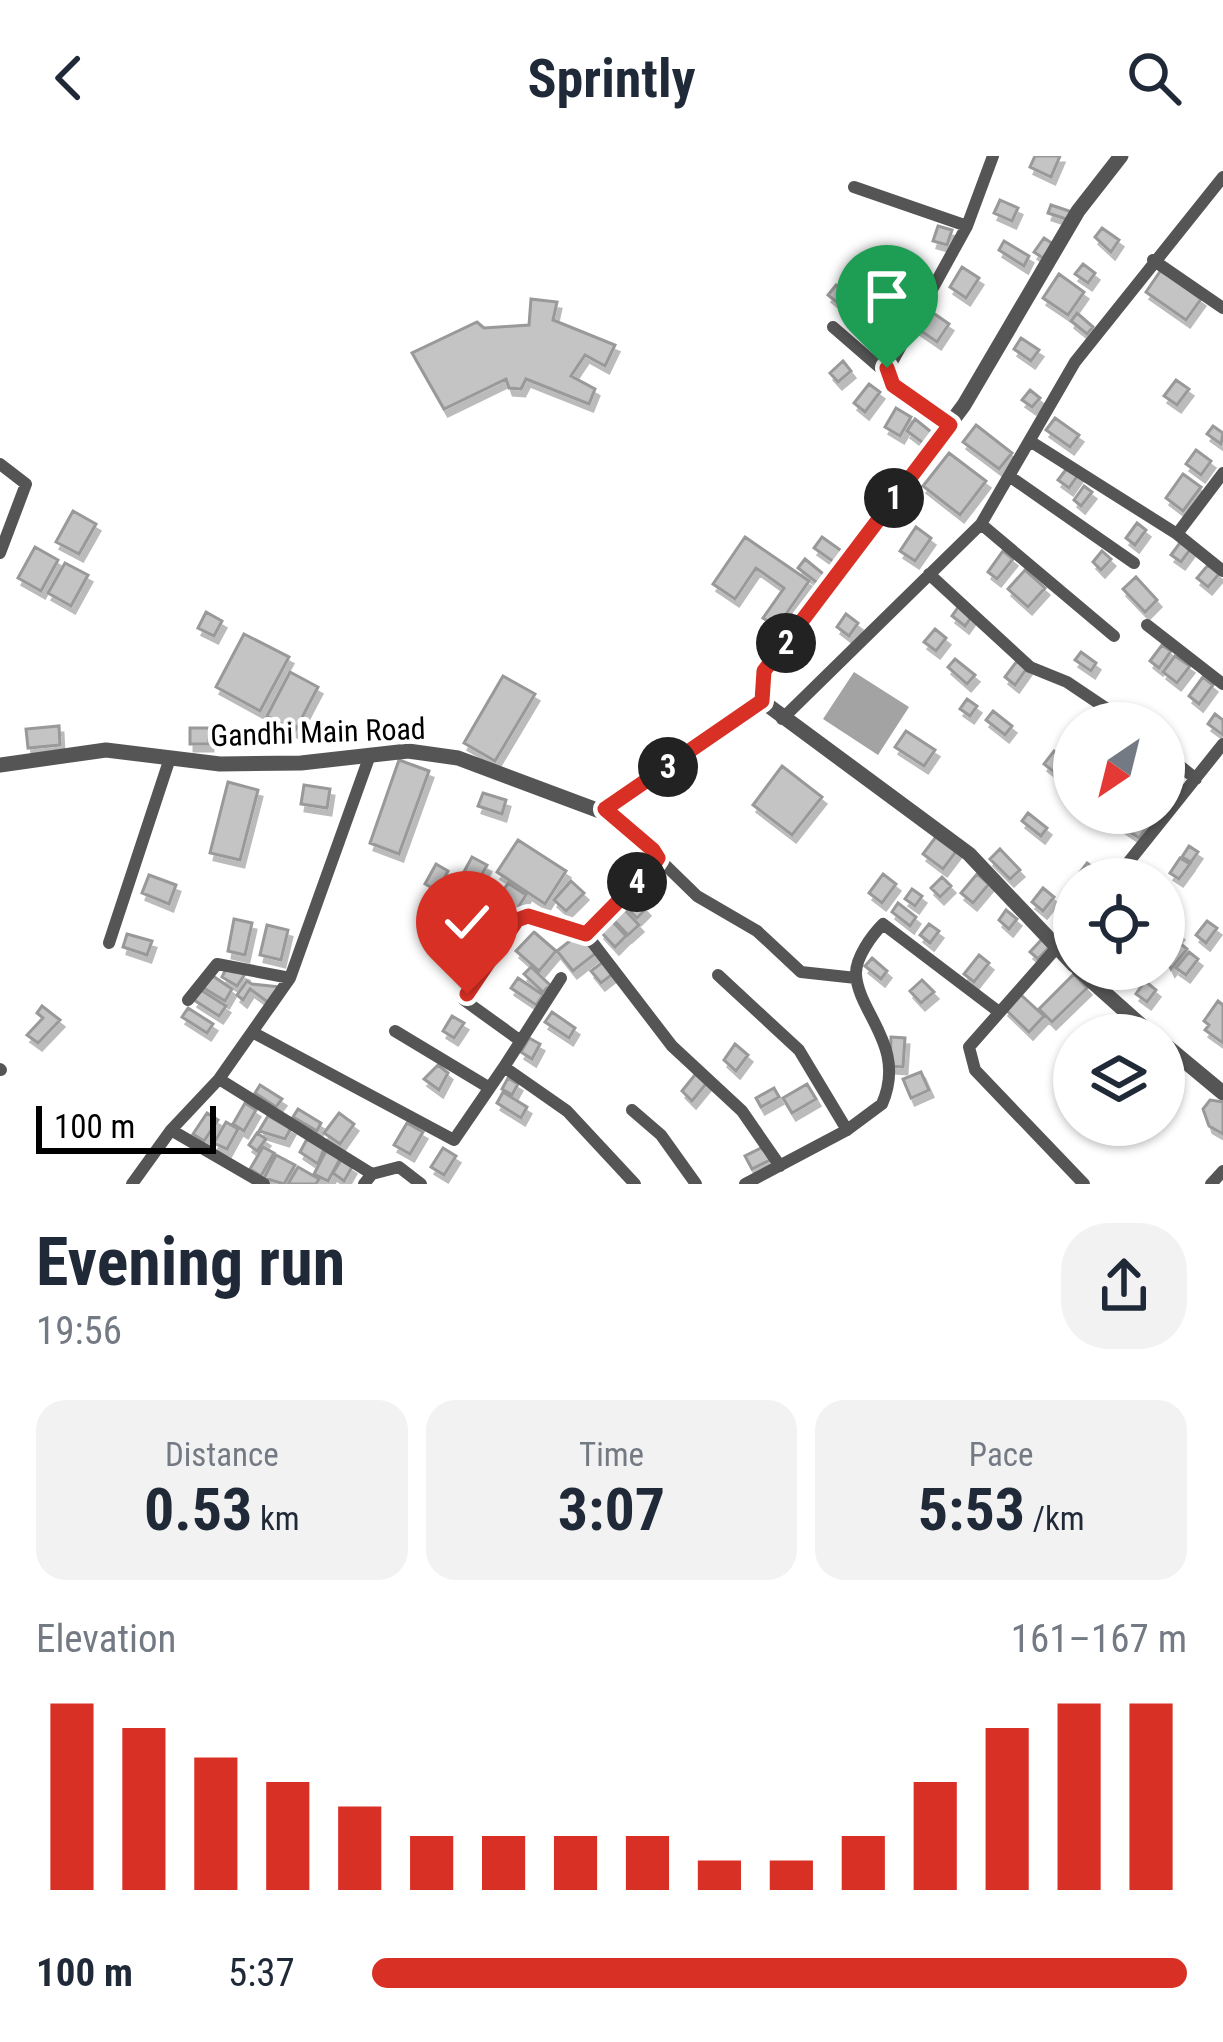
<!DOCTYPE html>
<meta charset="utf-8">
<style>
body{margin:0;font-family:"Roboto Condensed",sans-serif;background:#f2f2f3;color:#1f2937;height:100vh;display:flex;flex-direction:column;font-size:45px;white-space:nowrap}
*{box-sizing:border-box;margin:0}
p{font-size:39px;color:#747a83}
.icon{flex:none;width:66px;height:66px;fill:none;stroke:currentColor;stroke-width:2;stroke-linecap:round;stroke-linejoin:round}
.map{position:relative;height:1028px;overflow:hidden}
.panel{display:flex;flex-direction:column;background:#fff;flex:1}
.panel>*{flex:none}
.needle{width:78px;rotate:215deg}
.fabs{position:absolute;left:1053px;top:546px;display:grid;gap:24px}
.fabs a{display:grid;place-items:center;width:132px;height:132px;border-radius:50%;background:#fff;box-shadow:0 3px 9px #0004;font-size:60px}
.scale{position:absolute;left:36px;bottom:30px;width:180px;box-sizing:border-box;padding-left:12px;border:6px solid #000;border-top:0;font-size:33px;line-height:42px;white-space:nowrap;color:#000;-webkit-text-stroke:9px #fff;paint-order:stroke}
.pin{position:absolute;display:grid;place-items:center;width:102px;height:102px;color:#fff;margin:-123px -51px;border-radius:50% 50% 50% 0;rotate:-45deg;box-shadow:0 0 12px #0007}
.pin .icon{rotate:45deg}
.km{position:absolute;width:60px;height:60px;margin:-30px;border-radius:50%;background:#222;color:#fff;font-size:33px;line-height:60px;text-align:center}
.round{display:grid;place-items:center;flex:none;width:126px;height:126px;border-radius:48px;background:#f2f2f3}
.head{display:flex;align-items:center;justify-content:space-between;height:204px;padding:0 36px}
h1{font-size:66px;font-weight:700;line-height:90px}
.figures{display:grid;grid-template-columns:repeat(3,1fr);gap:18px;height:204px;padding:12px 36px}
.figures div{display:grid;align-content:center;border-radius:30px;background:#f2f2f3;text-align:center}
.figures b{font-size:60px;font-weight:700}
.figures small{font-size:33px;font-weight:400}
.figures p{font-size:33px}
.chart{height:336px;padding:24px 36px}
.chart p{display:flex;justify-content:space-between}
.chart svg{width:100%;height:216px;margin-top:12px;stroke:#d93025;stroke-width:6}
ul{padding:0 36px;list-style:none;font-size:39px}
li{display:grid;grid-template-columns:192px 144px 1fr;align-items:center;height:90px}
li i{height:30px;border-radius:15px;background:#d93025}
header{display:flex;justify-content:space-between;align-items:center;height:156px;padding:0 36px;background:#fff;font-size:54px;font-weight:700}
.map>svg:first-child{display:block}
.water{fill:#a3a3a3}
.building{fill:#c4c4c4;stroke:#999;stroke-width:3;filter:url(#shadow)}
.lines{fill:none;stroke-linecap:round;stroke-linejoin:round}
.minor{stroke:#555;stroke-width:12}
.tertiary{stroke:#555;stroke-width:15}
.route-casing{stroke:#fff;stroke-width:24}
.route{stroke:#d93025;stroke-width:15}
.labels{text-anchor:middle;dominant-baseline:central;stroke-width:9;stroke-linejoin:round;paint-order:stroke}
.street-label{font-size:30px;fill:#000;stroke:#fff}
</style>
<header><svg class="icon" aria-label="back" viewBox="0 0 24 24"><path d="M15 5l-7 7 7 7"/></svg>Sprintly<svg class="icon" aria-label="search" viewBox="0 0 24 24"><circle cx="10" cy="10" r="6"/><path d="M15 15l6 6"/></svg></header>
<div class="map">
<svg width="1223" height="1028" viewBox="0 0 1223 1028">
<defs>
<filter id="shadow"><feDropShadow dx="4" dy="7" stdDeviation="0" flood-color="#0004"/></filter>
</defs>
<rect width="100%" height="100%" fill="#fff"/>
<path class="water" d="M854,516L909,551L878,599L823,563Z"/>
<path class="building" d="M1035,0H1060L1051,21L1030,11Z
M1000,44L1018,52L1012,65L994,57Z
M1051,49L1072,56L1069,64L1048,57Z
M938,70L952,74L947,89L933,85Z
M1102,72L1119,84L1111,96L1095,81Z
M1044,82L1053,88L1043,102L1034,96Z
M1004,85L1029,100L1024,110L999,94Z
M1083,108L1095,117L1088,127L1075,118Z
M962,111L979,122L966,142L950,131Z
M1161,114L1201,143L1186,164L1146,136Z
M1059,118L1084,136L1068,159L1043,142Z
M836,129L847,138L839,148L828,139Z
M531,143L557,146L553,164L615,189L605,210L585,199L571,220L595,233L589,248L526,223L521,233L509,232L506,223L444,253L412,197L477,166L484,172L529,169Z
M926,152L949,168L937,186L914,170Z
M1077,157L1093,171L1087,178L1071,165Z
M1021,182L1039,194L1031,205L1014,193Z
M843,205L851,215L838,226L830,217Z
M1176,224L1189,233L1177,249L1164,240Z
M869,228L880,236L865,256L854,247Z
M1030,234L1040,242L1032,251L1022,244Z
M896,252L911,261L900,280L885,271Z
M1055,262L1079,279L1070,291L1046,274Z
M915,263L935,279L927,290L907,275Z
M976,269L1012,297L999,313L963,286Z
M1213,270L1223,277L1221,288L1207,278Z
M1196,294L1211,305L1201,319L1186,308Z
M949,297L986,325L960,359L923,330Z
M1068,311L1078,319L1069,332L1058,324Z
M1183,318L1201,331L1183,355L1166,342Z
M1084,330L1092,336L1081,350L1074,344Z
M73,355L96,368L79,398L56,386Z
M1137,367L1146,374L1135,389L1126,382Z
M916,371L931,382L915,405L900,395Z
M745,381L809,425L777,471L763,462L784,432L756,412L735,443L713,428Z
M822,381L846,398L838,409L814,392Z
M1182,384L1192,391L1181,406L1171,399Z
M35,391L58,404L41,435L18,422Z
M1003,395L1013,403L997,423L988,416Z
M1102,395L1111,403L1101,414L1093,406Z
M805,403L827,421L820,429L798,412Z
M65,407L88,419L71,450L48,437Z
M1208,409L1219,418L1208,431L1197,422Z
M1025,414L1045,432L1028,451L1008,433Z
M1136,421L1157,444L1145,456L1123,433Z
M959,450L972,460L965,470L952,460Z
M206,456L222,465L214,480L198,472Z
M846,458L858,467L849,480L837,471Z
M935,473L946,482L936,495L924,486Z
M244,478L289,501L260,555L216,531Z
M1162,489L1171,495L1159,512L1150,505Z
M1081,496L1096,507L1091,515L1075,504Z
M1175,500L1190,510L1177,527L1163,516Z
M955,503L975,519L967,528L948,511Z
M1017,505L1027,512L1015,529L1005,521Z
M290,516L318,531L295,575L267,560Z
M503,520L535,538L495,605L464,587Z
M1203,521L1213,529L1199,548L1189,540Z
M967,543L977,550L970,560L960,553Z
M993,555L1012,570L1005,579L986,564Z
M1215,558L1223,564V579L1208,568Z
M59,570L60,589L28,592L26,573Z
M190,572H209V588H190Z
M906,575L935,594L924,610L895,591Z
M1054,595L1074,610V632L1044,608Z
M399,604L429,615L399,698L370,687Z
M782,610L822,641L792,679L753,649Z
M228,626L258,634L240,704L210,697Z
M304,629L330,633L327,652L301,648Z
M483,637L506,644L502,658L478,650Z
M1028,657L1047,672L1041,680L1022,665Z
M1137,657L1150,666L1139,682L1105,659Z
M938,678L958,693L943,713L923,698Z
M518,684L566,715L545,748L497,716Z
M1189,690L1198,696L1191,706L1182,701Z
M1000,693L1020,714L1010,723L990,703Z
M472,701L487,709L474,733L459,725Z
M1180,702L1190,708L1179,723L1170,717Z
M1087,707L1108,723H1075Z
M436,708L448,715L438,735L425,728Z
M883,718L896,728L882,747L869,737Z
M977,718L989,728L973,747L961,737Z
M149,719L176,729L169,748L142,737Z
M942,721L951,730L940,741L931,732Z
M571,725L584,737L566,755L554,744Z
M508,727L526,739L512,761L494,749Z
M1043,732L1054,741L1043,755L1032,746Z
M912,733L922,740L915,750L905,743Z
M631,736L646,753L637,762L621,746Z
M898,747L916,761L910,770L892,756Z
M622,751L639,769L628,779L611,761Z
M1006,754L1017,763L1009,773L999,764Z
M234,763L252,767L245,799L228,795Z
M612,765L626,780L615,791L601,776Z
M1207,765L1217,772L1206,787L1196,779Z
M1166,766L1180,777L1172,787L1164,780Z
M929,768L939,775L930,787L920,779Z
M267,769L288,774L281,804L260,799Z
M534,776L556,795L539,815L516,795Z
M580,777L596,797L573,815L557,795Z
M127,778L152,785L147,799L123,791Z
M1043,782L1051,789L1038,803L1030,796Z
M1176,784L1187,793L1171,813L1164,798Z
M1189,796L1198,803L1186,819L1176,812Z
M979,799L989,807L974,826L964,818Z
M872,802L887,815L881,823L865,810Z
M604,805L614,817L601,827L591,815Z
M227,811L245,818L237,830L222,821Z
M531,811L550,829L543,836L524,818Z
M210,818L232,833L225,845L202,831Z
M1074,818L1087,832L1052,866L1039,853Z
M518,822L543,839L536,849L511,832Z
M922,824L934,836L921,847L910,835Z
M247,825L252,828L280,831L269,847L250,833L243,844L237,839Z
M1145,825L1156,834L1147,846L1136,838Z
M201,834L226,850L219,860L194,844Z
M1020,838L1044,860L1029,876L1005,853Z
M1218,845L1223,849V887L1205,874L1209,869L1204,865Z
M42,850L60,864L38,887L27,879L43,862L37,857Z
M188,852L213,868L207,877L182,861Z
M552,856L575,872L569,882L545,866Z
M452,860L464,867L454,882L443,875Z
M891,881L905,882L903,911L890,910Z
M529,882L540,888L532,903L521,896Z
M735,888L748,899L736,915L724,904Z
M438,909L448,917L439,934L424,923Z
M698,915L710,923L692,945L682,935Z
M921,916L929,934L911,942L903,923Z
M508,922L518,928L512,939L502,933Z
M807,928L816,943L792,957L783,942Z
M260,929L282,943L276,951L255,937Z
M774,932L779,941L761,951L756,942Z
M503,936L527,951L521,962L497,947Z
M1210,944L1223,946V978L1209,970L1203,953Z
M245,947L256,954L244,975L233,968Z
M298,953L321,967L317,975L293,961Z
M207,957L218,964L204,985L193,978Z
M339,957L354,968L340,988L324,977Z
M268,960L291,972L285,983L259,975Z
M226,966L238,973L227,993L214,987Z
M407,967L423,976L410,998L394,989Z
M257,977L266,983L257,995L249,989Z
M307,983L324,993L318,1008L300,996Z
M263,991L274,997L261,1020L250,1013Z
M763,991L770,1004L752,1013L745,1000Z
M443,992L456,1000L444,1019L431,1011Z
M326,995L340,1003L328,1025L314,1018Z
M276,999L295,1009L284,1028L264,1022Z
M341,1004L352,1011L344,1025L333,1017Z
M298,1011L319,1023L316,1028H288Z"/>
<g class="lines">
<path class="minor" d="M854,31L967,70
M1153,104L1223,152
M833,171L886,217
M950,269L886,217L967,70L993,0
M1033,287L1177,378L1223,415
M0,308L26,328L0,397
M1012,322L1134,407
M981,368L1114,480
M1177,378L1223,317
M929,418L1030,511L1067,526L1128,567
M1147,469L1223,528
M782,563L981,368L1075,206L1223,21
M1164,597L1196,623
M658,702L697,740L757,775L801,816L856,822
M1115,723L1223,588
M1074,772L969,891L975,914L1084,1028
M586,778L658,702L605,653
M109,787L169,605
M718,819L799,894L847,974
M561,822L504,911L567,955L635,1028
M188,844L217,808L290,822
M395,875L488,931
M252,876L454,984L504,911
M518,883L464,844L510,769L528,760L586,778L672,890L742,955L780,1010
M0,913L1,914
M219,923L372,1018L364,1028
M632,954L661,979L696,1028
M171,974L264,1028
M372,1018L399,1011L421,1028
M132,1028L171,974L219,923L290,822L370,599
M745,1028L847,974L882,948C907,891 859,858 856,819C855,802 872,779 883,768L999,856
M1211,1028L1223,1015"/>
<path class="tertiary" d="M762,545L765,515L964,249L1078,55L1121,0
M0,609L106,594L220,608L301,607L408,595L458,602L597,654L648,625L762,545L969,698L1074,809
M1078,813L1152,879
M1164,888L1223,937"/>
</g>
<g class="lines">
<g class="route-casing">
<path id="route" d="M467,838L517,764L528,760L586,778L652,711L658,702L653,694L605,653L762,545L764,515L950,269L893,229L887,212"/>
</g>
<use href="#route" class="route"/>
</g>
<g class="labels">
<g class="street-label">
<text transform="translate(318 576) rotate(-2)">Gandhi Main Road</text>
</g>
</g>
</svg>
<div class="fabs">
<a><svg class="needle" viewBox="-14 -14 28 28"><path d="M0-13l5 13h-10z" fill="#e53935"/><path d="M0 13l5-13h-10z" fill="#747a83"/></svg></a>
<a><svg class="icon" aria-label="locate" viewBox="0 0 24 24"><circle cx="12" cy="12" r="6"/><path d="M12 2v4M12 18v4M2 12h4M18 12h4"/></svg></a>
<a><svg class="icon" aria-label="layers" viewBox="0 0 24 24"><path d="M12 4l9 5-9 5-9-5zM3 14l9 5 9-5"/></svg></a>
</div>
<div class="scale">100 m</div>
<div class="pin" style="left:887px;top:212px;background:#1e9e55"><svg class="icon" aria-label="arrive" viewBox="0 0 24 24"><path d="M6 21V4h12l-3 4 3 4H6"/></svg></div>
<div class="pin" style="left:467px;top:838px;background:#d93025"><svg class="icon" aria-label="check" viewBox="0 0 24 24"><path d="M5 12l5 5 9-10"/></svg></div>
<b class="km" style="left:894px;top:342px">1</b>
<b class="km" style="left:786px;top:487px">2</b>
<b class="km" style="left:668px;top:611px">3</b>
<b class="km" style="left:637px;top:726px">4</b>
</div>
<section class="panel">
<div class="head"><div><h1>Evening run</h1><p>19:56</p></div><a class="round"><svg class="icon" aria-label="share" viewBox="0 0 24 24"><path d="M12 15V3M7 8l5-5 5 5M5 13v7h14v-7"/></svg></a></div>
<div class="figures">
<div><p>Distance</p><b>0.53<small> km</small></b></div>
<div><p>Time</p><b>3:07</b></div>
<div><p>Pace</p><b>5:53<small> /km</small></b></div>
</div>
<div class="chart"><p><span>Elevation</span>161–167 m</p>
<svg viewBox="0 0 160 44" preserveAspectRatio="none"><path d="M5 44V6M15 44V11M25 44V17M35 44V22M45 44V27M55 44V33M65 44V33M75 44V33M85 44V33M95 44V38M105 44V38M115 44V33M125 44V22M135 44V11M145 44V6M155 44V6"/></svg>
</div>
<ul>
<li><b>100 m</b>5:37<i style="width:100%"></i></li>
</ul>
</section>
